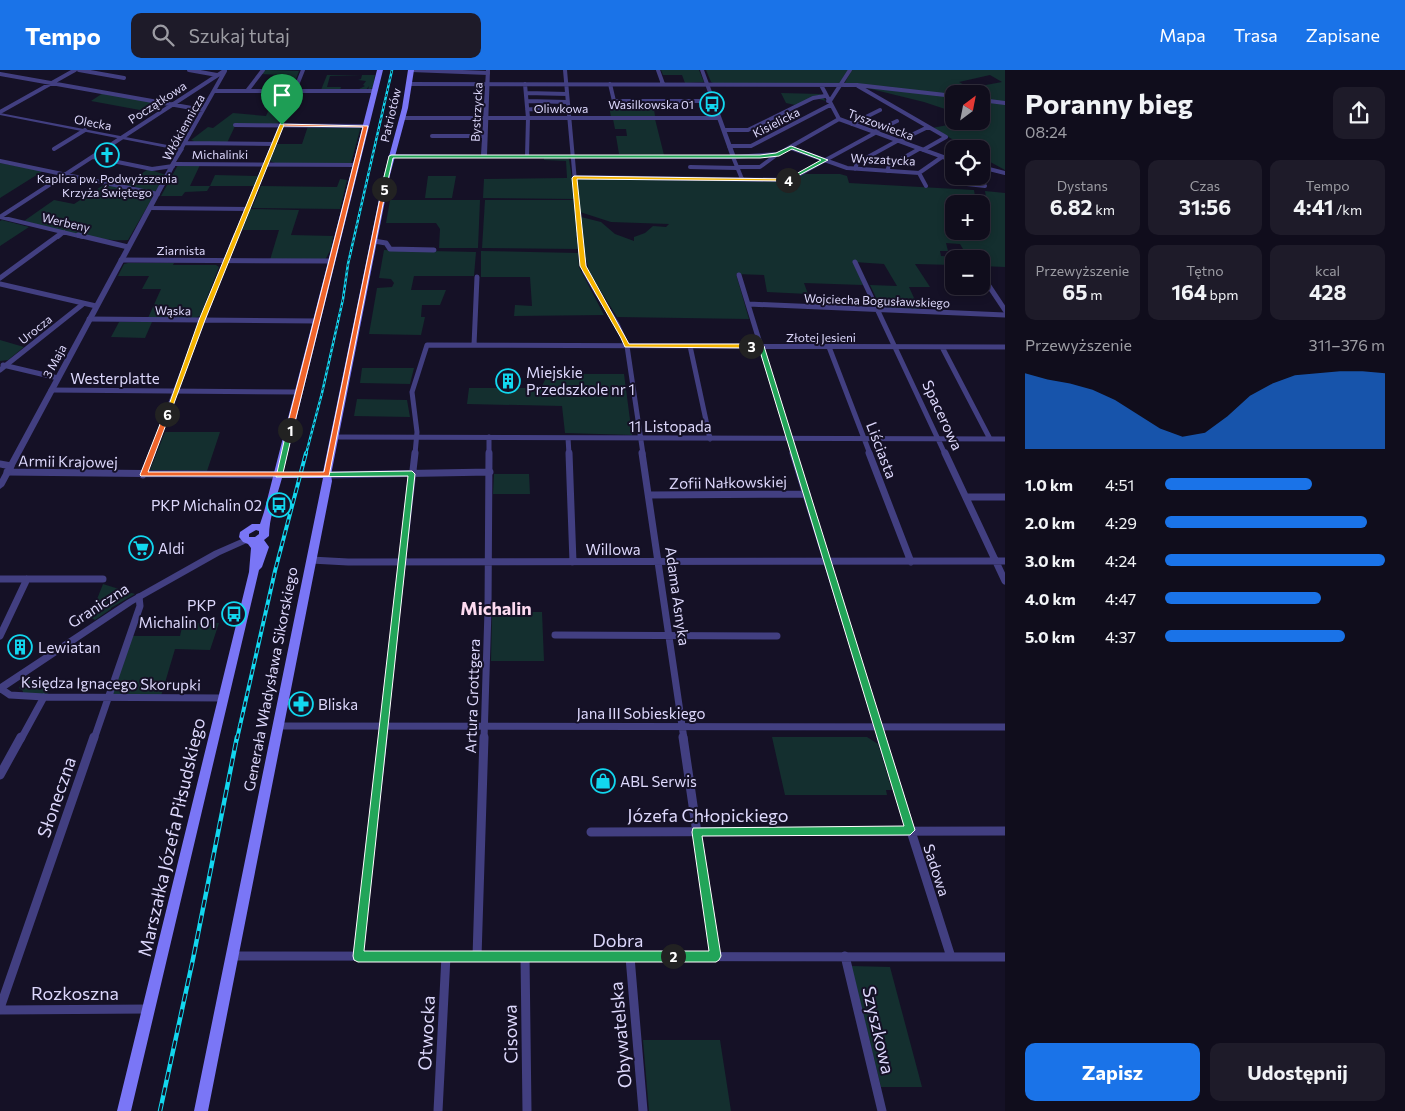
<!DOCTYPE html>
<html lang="pl">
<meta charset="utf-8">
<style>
body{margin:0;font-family:Commissioner,sans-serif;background:#1e1b29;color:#f1f3f6;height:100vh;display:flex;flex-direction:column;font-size:19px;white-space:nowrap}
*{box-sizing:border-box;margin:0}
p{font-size:16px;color:#9c9ca3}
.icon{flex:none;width:28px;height:28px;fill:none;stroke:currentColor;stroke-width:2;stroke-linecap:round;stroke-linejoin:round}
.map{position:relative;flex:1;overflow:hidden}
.panel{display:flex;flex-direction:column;background:#100d1c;width:400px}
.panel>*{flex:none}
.needle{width:32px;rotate:32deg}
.controls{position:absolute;left:945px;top:15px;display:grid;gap:10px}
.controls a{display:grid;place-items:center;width:45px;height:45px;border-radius:10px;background:#100d1c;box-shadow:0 2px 8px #0003,0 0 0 1px #302d3b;font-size:25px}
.pin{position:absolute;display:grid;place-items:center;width:42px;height:42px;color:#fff;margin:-51px -21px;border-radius:50% 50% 50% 0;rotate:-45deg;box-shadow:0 0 5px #0007}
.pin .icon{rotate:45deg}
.km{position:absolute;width:25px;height:25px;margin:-12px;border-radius:50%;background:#222;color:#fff;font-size:14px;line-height:25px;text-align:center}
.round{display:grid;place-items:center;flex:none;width:52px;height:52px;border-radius:10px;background:#1e1b29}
.summary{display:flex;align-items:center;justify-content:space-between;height:85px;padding:0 20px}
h1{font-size:28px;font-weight:700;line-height:38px}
.figures{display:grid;grid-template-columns:repeat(3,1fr);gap:8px;height:85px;padding:5px 20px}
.figures div{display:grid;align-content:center;border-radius:10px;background:#1e1b29;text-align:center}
.figures b{font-size:21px;font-weight:700}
.figures small{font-size:14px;font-weight:400}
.figures p{font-size:14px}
.chart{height:140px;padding:10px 20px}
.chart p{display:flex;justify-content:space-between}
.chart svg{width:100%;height:90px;margin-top:5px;fill:#1a73e8;opacity:.7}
.action{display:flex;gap:10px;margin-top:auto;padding:10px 20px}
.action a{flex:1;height:58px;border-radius:10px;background:#1a73e8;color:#fff;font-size:20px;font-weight:700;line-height:58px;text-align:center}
.action a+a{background:#1e1b29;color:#f1f3f6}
ul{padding:0 20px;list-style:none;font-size:16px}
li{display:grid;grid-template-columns:80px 60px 1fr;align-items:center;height:38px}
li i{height:12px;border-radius:6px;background:#1a73e8}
header{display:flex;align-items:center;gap:30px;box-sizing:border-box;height:70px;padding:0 25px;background:#1a73e8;color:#fff}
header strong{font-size:24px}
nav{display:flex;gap:28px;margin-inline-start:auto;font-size:18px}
.search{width:350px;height:45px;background:#1e1b29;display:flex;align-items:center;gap:12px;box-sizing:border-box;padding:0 18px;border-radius:10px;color:#9c9ca3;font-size:19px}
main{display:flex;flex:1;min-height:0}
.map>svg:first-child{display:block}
.green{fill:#142f2f;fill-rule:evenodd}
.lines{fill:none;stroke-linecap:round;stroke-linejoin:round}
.minor-far3{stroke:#423f81;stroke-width:4}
.minor-far2{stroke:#423f81;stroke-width:5}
.minor-far1{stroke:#423f81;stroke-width:7}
.minor{stroke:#423f81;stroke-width:9}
.tertiary{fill:#423f81;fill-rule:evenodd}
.secondary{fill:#7a76f6;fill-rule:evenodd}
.rail-far2-casing{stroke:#12d7ef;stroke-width:2.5}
.rail-far1-casing{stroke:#12d7ef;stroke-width:4}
.rail-casing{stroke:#12d7ef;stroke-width:4.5}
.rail-far2{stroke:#151126;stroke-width:1;stroke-dasharray:3;stroke-linecap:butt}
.rail-far1{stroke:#151126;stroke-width:2;stroke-dasharray:5.5;stroke-linecap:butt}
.rail{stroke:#151126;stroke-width:2.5;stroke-dasharray:8;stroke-linecap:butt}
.split-1{fill:#f0652b;stroke:#fff}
.split-2{fill:#22a559;stroke:#fff}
.split-3{fill:#22a559;stroke:#fff}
.split-4{fill:#f5b400;stroke:#fff}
.split-5{fill:#22a559;stroke:#fff}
.split-6{fill:#f0652b;stroke:#fff}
.split-7{fill:#f5b400;stroke:#fff}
.labels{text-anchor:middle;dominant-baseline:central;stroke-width:4;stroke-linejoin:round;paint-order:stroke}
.far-street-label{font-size:12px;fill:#ddd8fc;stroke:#151126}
.far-poi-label{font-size:12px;fill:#ddd8fc;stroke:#151126;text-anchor:end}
.poi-label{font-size:15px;fill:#ddd8fc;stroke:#151126;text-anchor:start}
.street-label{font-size:15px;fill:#ddd8fc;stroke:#151126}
.quarter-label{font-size:18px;font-weight:bold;fill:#fddaf0;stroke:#151126}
.near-street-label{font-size:18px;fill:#ddd8fc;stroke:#151126}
</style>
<header>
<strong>Tempo</strong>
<div class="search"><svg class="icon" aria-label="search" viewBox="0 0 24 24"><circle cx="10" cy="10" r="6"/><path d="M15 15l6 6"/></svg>Szukaj tutaj</div>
<nav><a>Mapa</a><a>Trasa</a><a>Zapisane</a></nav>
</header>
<main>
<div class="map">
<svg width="1005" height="1041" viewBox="0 0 1005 1041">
<rect width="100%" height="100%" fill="#151126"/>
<path class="green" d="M265,0L299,1L296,9L277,8L280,5L261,4Z
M661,0H699L704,12L685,13L682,5H663Z
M706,0H848L839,14L713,13L711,12Z
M852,0H1005V100L981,87V79H970L932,58L969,51H981V24H954V42L924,32L863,17H892L844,14ZM990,5L1002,12L970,18L959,12Z
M327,5H375L373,18L368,20L369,16L366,20H357L365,16L363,15L366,11L358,10L361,9L362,5L330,6L327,17H341L340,20H321Z
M103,23L152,32L140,40L91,31Z
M781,23L820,24L826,31L815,28L795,35L786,33Z
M616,32L653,33L655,46L658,47H611L609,36H615Z
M270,37H285L278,54L235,56L227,73H191L194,71L191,70L208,57L213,58L233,43L266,46Z
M613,49H655L664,85L619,84L616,66H627L626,59H615Z
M308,56H361L351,93H275L270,91L277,74H302Z
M567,87L569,89L575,129L483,128L484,109L567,108L566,91L544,90V88Z
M0,93L43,101L0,128Z
M178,95H200L190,116H210L215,105L259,106L255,116H210L207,121L185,122L182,126H161Z
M148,99L166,105L155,122L125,116Z
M804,104H840L847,106L849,113L974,120L975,126L986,127L985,121L1005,123V197L981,196V189H969L960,174L946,173L948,181H940L941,186L959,187L960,189H954V195L915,194L930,217H909L919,239L884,238L880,236L870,215L897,216L884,194L854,192L863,215L804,213L808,224L767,222L764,205L736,204L749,249L617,247L590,204L583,178L581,147L601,152L615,164L634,171V167L645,163L653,156L666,157L669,154L611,152L580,142L577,108L786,111L794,110ZM954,134H981V161H954Z
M428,106H456L452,128H425Z
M340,109L347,110L340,139L252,138L261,116L337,117Z
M105,114L154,125L128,170C103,173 50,157 24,151L54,130L74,134Z
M390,130H480L478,178H439L440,159L436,153H386Z
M485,130H575L579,179L482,178Z
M249,139L299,140L291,165L333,166L331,179L325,190H270L279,160H241Z
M2,150L29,157L0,176V151Z
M384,180L476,182L474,206H414L411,220H446L440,235H422L421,247H425L421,265L369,264L377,218L392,217L394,213L391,209L379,208Z
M481,181L578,183L579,197L604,245L514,246L515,235L532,236L530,207H481Z
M128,193H174L173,195H216L219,197L200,246L195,248H148L161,219H142L149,206H118L124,194Z
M119,252H152L145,268L111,267Z
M0,270L24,277L8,290L0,291Z
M362,298H414L410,314L360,313Z
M548,304H624L632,365L565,363L562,336L467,334L469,318H535L542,316Z
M357,329L407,330L410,347L354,346Z
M165,362H220L207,401L150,400Z
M494,404H529L530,424H493Z
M103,514L135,524L111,538V539L95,550L90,547Z
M492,542H542L544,591H491Z
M183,553H219L210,580L175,579L161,626L111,625L133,566H180Z
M24,609L55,610L47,625L23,623V621L19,618Z
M772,667H867L878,674L892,720H886L887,725H785Z
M851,896L890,897L922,1017H881Z
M643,970H720L731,1041H649Z"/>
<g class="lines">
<path class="minor-far3" d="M79,0L124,8
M189,0L217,5
M411,0L488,3
M565,0L580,167
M658,0L663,14
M0,4L203,40
M408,14L857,15L954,26
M525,14L528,48L527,86
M610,14L614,31H713
M821,15L839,49L954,91
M858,16L946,67
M214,21H375
M247,21L263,0
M527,23L567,24
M981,30L1005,33
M527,31L567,32
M828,31H830L850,0
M527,39L568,40
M0,42L75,0
M402,48H719
M852,54L880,40
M235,55L365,56
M724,60H748L813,28L825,26
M874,62L897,51
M432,66H485
M899,71L928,57
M185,73L274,74
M729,76H751L830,35
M791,78L847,98L919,103L942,87
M54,79L85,60
M181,79L225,1
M963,79L966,77
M923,80L946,67
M93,87L152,99L173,96
M0,91L158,124
M690,97L737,98
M737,97H760L775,86
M981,97L1005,103
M855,99L857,93L897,71
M887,101L889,96L919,79
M919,103L926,116
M574,107L789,110L875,63
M742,109L733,87L778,84L839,49
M958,113L985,116
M150,138L248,139
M0,147L224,1
M0,147L83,167
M58,167L64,162
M236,167L303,0"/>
<path class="minor-far2" d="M78,165L128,177
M579,165L585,202L597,223L617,254L627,276L643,384
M374,171L386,173L390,179L434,180
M121,190L331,191
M855,192L945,384
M981,204L1005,240
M739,205L794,384
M0,208L59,165
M0,214L96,236
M749,234L1005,245
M89,249L317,251
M474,275L477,207
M690,276L710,369
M829,277L870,384
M942,277L990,369
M3,295L58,308
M0,300L83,234
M51,320L299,322
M335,367L1005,369
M568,368L569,384
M151,384L236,165
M415,384L417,362L412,322L427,275L1005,277
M489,384V367"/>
<path class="minor-far1" d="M569,383L573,492
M642,383L684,669
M793,383L882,669
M869,383L911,492
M945,383L1005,511
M0,394L11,396
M7,402L278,405
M143,405L152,383
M327,405L490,402
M650,425L807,424
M966,427H1005
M311,490L348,492L1005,491
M0,509H103
M555,565L777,566
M0,566L27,509
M1,619L10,625L44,627L224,628
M277,656L1005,657
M21,669L44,627
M94,669L140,536L139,527
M382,669L415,383
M484,669L488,540L489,383"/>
<path class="minor" d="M683,667L715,886
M881,667L951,887
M0,705L21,667
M591,762L1005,761
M231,886L1005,887
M358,886L383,667
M525,886L527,1041
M845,886L882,1041
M477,887L484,667
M630,887L643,1041
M0,938L94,667
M0,940L149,939
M438,1041L446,886"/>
<path class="tertiary" d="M486,0H490L487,85H730L700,0H704L736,87L733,89L389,87L388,86L391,84L481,85Z
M0,43L183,78L184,79L176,92L356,93L359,95L356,97L175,96L4,416L0,419V409L178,80L0,45Z
M246,467L249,468L250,470L249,472L220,485L133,534L0,623V614L127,530L214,481Z"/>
<path class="secondary" d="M377,0H383L283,402H323L384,105L402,38L408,0H414L408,38L390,105L331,405L332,411L208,1041H194L323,408H282C277,426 269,448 269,466L264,470L269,477L262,497L259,500L131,1041H117L249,502L251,478L248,474L243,472L239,467L240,462L252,454H260L264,442ZM256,460L259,461V464L255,467H249V464Z"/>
<g class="rail-far2-casing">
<path id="rail-far2" d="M306,384L322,323L343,229L348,194L392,0"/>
</g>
<g class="rail-far1-casing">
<path id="rail-far1" d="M237,669L275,501L306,383"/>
</g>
<g class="rail-casing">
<path id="rail" d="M160,1041L193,889L237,667"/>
</g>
<use href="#rail-far2" class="rail-far2"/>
<use href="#rail-far1" class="rail-far1"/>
<use href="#rail" class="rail"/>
</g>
<path class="split-1" d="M280,54L368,56L293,360L290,362L286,360L363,57L282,56Z"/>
<path class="split-2" d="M287,358L293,360L283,403L412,401L415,404L364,881H673L677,883L679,886L677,890L673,892H358L354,890L353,886L408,406L276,407Z"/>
<path class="split-3" d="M751,274L764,276L915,760L910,765L702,766L721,886L719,890L716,892H673L669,890L668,886L669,883L673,881H709L692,762L693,758L904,756L759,278H748V276Z"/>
<path class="split-4" d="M574,106L790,109L788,111L577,109L586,196L629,274H751L754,276L753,278L625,277L621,268L580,196L572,108Z"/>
<path class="split-5" d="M791,76L828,90L788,111L787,109L821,90L792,79L779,86L760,88H393L386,119L384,121L381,119L389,86L391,85H760L776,83Z"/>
<path class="split-6" d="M382,118L386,119L329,406H141L140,405L164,344L167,342L170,344L148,402H324Z"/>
<path class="split-7" d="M280,54L284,55L205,250L170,344L165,346L199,250Z"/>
<defs>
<g id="bus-ring" transform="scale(1.25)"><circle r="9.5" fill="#151126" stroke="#12d7ef" stroke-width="1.5"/><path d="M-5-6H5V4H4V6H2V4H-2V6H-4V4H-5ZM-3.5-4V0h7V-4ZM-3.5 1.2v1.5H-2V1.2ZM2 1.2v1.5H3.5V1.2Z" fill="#12d7ef"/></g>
<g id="church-ring" transform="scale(1.25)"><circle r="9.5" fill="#151126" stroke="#12d7ef" stroke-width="1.5"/><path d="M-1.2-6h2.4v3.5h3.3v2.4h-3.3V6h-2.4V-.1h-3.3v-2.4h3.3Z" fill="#12d7ef"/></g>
<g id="building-ring" transform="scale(1.25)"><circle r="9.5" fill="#151126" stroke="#12d7ef" stroke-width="1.5"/><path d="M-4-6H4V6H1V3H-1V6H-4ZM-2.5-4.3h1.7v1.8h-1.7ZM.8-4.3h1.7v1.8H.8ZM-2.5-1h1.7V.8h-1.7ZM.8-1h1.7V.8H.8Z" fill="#12d7ef"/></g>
<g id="supermarket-ring" transform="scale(1.25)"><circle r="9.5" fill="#151126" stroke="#12d7ef" stroke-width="1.5"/><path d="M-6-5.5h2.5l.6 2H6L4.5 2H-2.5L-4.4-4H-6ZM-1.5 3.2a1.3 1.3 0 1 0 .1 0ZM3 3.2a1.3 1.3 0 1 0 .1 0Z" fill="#12d7ef"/></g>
<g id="pharmacy-ring" transform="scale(1.25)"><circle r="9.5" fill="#151126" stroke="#12d7ef" stroke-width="1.5"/><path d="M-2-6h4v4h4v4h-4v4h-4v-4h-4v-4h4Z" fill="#12d7ef"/></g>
<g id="shop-ring" transform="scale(1.25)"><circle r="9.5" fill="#151126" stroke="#12d7ef" stroke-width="1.5"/><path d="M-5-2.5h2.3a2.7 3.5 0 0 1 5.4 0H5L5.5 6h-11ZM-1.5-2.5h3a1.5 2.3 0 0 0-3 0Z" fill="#12d7ef"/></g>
</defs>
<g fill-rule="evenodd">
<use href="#bus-ring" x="712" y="34"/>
<use href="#church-ring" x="107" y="85"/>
<use href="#building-ring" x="508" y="311"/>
<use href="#bus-ring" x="279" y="435"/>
<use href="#supermarket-ring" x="141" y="478"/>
<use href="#bus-ring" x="234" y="544"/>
<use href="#building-ring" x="20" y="577"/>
<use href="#pharmacy-ring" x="301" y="634"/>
<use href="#shop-ring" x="603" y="711"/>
</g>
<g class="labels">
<g class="far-street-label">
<text transform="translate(157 32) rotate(-33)">Początkowa</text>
<text x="561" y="38">Oliwkowa</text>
<text transform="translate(476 42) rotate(-87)">Bystrzycka</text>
<text transform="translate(390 45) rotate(-77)">Patriotów</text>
<text transform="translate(93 52) rotate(11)">Olecka</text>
<text transform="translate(776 52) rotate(-27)">Kisielicka</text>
<text transform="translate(881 54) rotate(20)">Tyszowiecka</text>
<text transform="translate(183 57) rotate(-61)">Włókiennicza</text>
<text x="220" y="84">Michalinki</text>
<text transform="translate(883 89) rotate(3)">Wyszatycka</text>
<text transform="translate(66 152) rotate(13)">Werbeny</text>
<text x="181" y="180">Ziarnista</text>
<text transform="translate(877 230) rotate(2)">Wojciecha Bogusławskiego</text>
<text transform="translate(173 240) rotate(1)">Wąska</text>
<text transform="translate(35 259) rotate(-39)">Urocza</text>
<text x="821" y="267">Złotej Jesieni</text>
<text transform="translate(54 291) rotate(-62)">3 Maja</text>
</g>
<g class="far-poi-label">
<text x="694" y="34">Wasilkowska 01</text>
<text x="107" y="108" text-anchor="middle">Kaplica pw. Podwyższenia<tspan x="107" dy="14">Krzyża Świętego</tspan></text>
</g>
<g class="poi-label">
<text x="526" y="302">Miejskie<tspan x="526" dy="17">Przedszkole nr 1</tspan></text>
<text x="262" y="435" text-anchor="end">PKP Michalin 02</text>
<text x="158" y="478">Aldi</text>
<text x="216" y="535" text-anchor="end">PKP<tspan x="216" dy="17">Michalin 01</tspan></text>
<text x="38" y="577">Lewiatan</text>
<text x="318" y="634">Bliska</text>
<text x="620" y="711">ABL Serwis</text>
</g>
<g class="street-label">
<text x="115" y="308">Westerplatte</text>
<text transform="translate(943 345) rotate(65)">Spacerowa</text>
<text x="670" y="356">11 Listopada</text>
<text transform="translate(882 380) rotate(69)">Liściasta</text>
<text transform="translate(68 391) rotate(1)">Armii Krajowej</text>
<text transform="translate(728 412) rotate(-1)">Zofii Nałkowskiej</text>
<text x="613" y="479">Willowa</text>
<text transform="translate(678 526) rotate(82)">Adama Asnyka</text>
<text transform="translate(98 535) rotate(-33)">Graniczna</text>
<text transform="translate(270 609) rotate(-79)">Generała Władysława Sikorskiego</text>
<text transform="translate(111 613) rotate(1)">Księdza Ignacego Skorupki</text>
<text transform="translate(472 626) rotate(-88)">Artura Grottgera</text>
<text x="641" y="643">Jana III Sobieskiego</text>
<text transform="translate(937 800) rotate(72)">Sadowa</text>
</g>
<g class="quarter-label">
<text x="496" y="538">Michalin</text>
</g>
<g class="near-street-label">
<text transform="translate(56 727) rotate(-71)">Słoneczna</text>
<text x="708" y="745">Józefa Chłopickiego</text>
<text transform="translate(171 767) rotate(-77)">Marszałka Józefa Piłsudskiego</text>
<text x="618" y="870">Dobra</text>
<text x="75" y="923">Rozkoszna</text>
<text transform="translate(879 960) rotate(77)">Szyszkowa</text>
<text transform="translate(426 963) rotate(-87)">Otwocka</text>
<text transform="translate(510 964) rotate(-91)">Cisowa</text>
<text transform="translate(620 965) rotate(-95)">Obywatelska</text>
</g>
</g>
</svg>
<div class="controls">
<a><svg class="needle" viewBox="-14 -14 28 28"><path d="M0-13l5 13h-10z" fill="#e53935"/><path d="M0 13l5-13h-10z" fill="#9c9ca3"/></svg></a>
<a><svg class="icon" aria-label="locate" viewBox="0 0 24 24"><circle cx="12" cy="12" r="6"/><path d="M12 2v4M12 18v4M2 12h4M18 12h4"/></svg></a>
<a>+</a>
<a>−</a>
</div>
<div class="pin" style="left:282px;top:55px;background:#1e9e55"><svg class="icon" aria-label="arrive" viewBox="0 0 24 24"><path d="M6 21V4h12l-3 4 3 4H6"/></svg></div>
<b class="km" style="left:290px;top:360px">1</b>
<b class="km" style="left:673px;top:886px">2</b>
<b class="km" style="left:751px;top:276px">3</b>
<b class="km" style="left:788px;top:110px">4</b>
<b class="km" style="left:384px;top:119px">5</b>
<b class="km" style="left:167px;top:344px">6</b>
</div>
<section class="panel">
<div class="summary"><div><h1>Poranny bieg</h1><p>08:24</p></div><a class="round"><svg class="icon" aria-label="share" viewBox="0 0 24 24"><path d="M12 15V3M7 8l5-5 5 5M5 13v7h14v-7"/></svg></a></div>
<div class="figures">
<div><p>Dystans</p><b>6.82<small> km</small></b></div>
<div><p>Czas</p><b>31:56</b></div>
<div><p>Tempo</p><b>4:41<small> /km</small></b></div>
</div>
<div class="figures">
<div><p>Przewyższenie</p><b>65<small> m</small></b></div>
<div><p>Tętno</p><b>164<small> bpm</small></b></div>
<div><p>kcal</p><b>428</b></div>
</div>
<div class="chart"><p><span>Przewyższenie</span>311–376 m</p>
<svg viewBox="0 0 160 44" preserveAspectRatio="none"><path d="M0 44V7L10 10L20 12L30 15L40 20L50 27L60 34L70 38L80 36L90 28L100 18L110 12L120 8L130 7L140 6L150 6L160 7V44z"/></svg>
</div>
<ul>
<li><b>1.0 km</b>4:51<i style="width:67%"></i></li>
<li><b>2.0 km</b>4:29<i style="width:92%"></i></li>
<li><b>3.0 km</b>4:24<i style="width:100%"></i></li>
<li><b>4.0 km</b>4:47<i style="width:71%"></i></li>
<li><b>5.0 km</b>4:37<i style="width:82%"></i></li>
</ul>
<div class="action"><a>Zapisz</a><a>Udostępnij</a></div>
</section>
</main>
